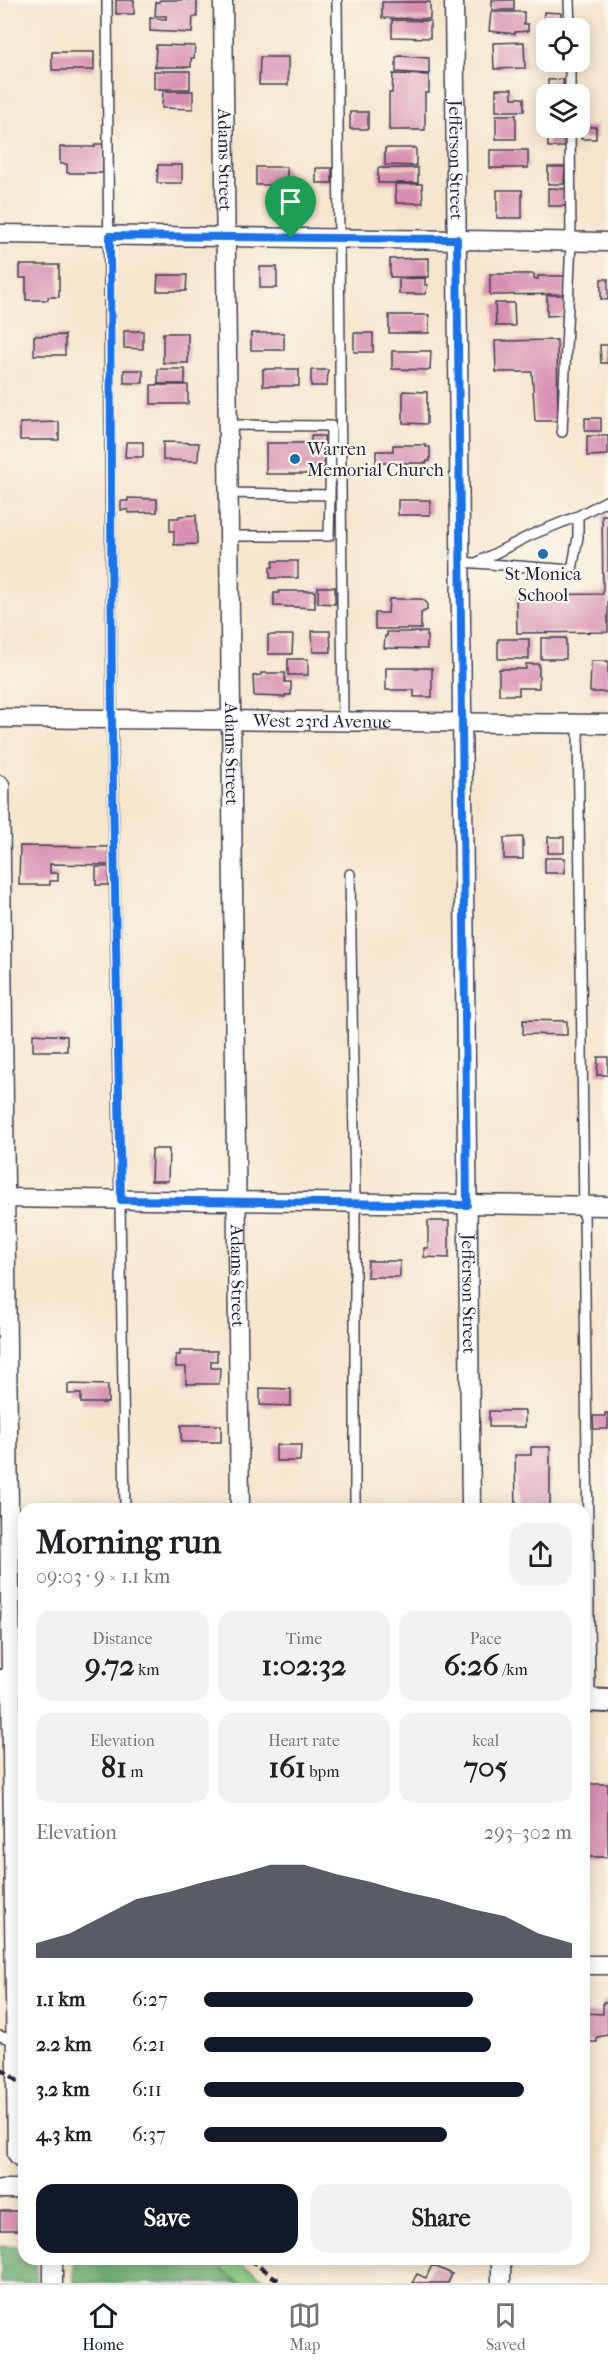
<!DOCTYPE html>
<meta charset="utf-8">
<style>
body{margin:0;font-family:"IM FELL French Canon",serif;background:#f2f2f2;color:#202124;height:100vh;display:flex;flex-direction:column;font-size:22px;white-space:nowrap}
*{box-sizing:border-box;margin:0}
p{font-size:20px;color:#757577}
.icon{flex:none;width:33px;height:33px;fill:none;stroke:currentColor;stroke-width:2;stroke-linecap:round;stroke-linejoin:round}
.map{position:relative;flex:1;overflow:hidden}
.sheet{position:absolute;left:18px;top:1503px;width:572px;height:762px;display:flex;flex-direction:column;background:#fff;border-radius:18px;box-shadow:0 3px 15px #0003}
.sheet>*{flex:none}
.buttons{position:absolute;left:536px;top:18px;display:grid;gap:12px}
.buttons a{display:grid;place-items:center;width:54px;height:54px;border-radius:12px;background:#fff;box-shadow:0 3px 15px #0003;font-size:30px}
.pin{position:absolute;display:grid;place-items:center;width:51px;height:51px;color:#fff;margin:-62px -26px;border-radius:50% 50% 50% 0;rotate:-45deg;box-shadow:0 0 6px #0007}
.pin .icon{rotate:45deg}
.round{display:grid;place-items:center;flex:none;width:63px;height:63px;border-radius:18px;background:#f2f2f2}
.overview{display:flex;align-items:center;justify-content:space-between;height:102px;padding:0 18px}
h1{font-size:33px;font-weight:800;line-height:45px}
.metrics{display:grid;grid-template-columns:repeat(3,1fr);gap:9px;height:102px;padding:6px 18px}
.metrics div{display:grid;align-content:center;border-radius:15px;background:#f2f2f2;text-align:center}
.metrics b{font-size:30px;font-weight:800}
.metrics small{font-size:16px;font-weight:400}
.metrics p{font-size:16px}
.chart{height:168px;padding:12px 18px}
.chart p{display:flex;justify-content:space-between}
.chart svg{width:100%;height:108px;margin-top:6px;fill:#111827;opacity:.7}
.button{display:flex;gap:12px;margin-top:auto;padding:12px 18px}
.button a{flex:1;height:69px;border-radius:18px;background:#111827;color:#fff;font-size:24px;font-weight:800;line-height:69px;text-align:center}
.button a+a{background:#f2f2f2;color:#202124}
ul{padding:0 18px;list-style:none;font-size:20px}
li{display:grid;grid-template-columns:96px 72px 1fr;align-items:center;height:45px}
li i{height:15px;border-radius:8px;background:#111827}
.tab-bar{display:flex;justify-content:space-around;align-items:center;height:84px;border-top:2px solid #e0e0e0;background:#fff;font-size:16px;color:#757577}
.tab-bar a{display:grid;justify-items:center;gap:3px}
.tab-bar .current{color:#111827}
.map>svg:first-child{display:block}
.green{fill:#86c77f;stroke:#54745d;stroke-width:1.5}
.forest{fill:#6cac6e;stroke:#476754;stroke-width:1.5}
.building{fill:#d790b1}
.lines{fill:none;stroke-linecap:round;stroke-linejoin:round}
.service-casing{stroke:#423f51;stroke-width:12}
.minor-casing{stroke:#423f51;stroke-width:21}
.tertiary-casing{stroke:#423f51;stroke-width:26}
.service{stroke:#fff;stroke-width:9}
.minor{stroke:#fff;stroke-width:18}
.tertiary{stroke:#fff;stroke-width:22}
.rail{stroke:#22223b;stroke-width:4.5;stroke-dasharray:9 4.5;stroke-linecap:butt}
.route-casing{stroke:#fff;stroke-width:12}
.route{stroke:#1a73e8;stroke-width:8}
.poi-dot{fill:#1f6fb2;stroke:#fbf7ec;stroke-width:2}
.labels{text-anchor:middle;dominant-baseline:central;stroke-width:4.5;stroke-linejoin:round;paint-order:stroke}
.street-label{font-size:18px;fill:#22223b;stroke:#fbf7ec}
.poi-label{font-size:18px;fill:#22223b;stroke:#fbf7ec;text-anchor:start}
</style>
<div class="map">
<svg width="608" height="2283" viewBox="0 0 608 2283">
<rect width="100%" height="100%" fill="#fbf7ec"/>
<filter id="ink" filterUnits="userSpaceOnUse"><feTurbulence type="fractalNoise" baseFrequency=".0167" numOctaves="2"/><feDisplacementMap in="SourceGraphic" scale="12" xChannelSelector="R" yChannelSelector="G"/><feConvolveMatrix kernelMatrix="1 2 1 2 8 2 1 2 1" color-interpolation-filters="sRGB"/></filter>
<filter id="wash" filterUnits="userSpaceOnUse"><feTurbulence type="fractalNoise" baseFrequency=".008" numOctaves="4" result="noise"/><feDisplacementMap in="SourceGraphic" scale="24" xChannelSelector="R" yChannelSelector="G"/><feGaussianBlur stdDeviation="1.35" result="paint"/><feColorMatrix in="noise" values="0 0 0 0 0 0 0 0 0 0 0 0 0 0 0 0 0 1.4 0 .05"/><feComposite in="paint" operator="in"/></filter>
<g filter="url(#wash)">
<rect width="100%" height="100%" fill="#f6e6cf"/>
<path class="green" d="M213,2259H233L271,2283H240L217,2266Z"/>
<path class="forest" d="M0,2246H24V2259H36V2283H0Z
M74,2259H213L217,2266L240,2283H74Z"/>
<g id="blocks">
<path class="building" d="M116,0H134V14H116Z
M160,0H197V17H193L192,33L150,31V18L166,19V16H155L156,2H159Z
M492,0H514V10H492Z
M382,2H430V19L382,18Z
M491,12H524V24H528V31L515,32V34L489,31Z
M544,12L561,13V28H544Z
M392,20L430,21V38L392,37Z
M524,42L525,68L494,69L493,43Z
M156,45L195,46L194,58H191V67H155Z
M52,52H94V70H52Z
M400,56L429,58V74L396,72V57Z
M260,57H288V85H259Z
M154,71H190V89H154Z
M393,74L429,75V93H425V130H389V93H392Z
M563,79V94H548V80Z
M496,89H512V98H524V111H496Z
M163,91H193V109L162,108Z
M350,112H368V129H350Z
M496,115H516V139H496Z
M581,127H596V139H581Z
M548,131H565L564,147H548Z
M95,144H103V173H67V164H60V147H95Z
M385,148H416V166L385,165Z
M490,150H528V168H490Z
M158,165H182V183H157Z
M256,167H287V185H256Z
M548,167H565L564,184H548Z
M316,168H332V183H316Z
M378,168H418V183H378Z
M395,184H422L423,203H396Z
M548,188L566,189V206H548Z
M497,190H522V218H497Z
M429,258V277H390V259Z
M20,265H59V297H48V300H26V278H20Z
M260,267H277V288H260Z
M490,274H534V279H538V276H566V294L490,295Z
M158,275H187L186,291H157Z
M425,278V285H428L425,294H399V279Z
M601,279H608V300L601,299Z
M547,295H564V315L547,316Z
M495,303H514L515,326H496Z
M389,315H429V333H389Z
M124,331H143V349L124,348Z
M163,333H188V363H163Z
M251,333H284V350H251Z
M354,333H373V352H354Z
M65,335V355H34V336Z
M557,340L558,421H535L532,372H496L495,341Z
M600,345H608V363H601Z
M392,351H431L430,370L392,369Z
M158,369H185V384H158Z
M263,369H299V386H263Z
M124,370H143V383H124Z
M311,370H328L327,386H311Z
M151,385H188V404H151Z
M403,391L427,392V424L403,423Z
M585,418H601V431H585Z
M59,422V440H20V423Z
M311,436H324V474H266V443H311Z
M587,436H608V455L587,456Z
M126,442H143V457H125Z
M163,442L199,443L198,461L163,460Z
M393,445H426V447H430V461H427V463H376V451H393Z
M128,498L157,499V512L128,513V510H121V501H128Z
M398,500H430V515H398Z
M196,515L197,544L174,545V531H170V518H179V516Z
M602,515H608V632L517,633L516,595L603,594Z
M273,561H298V578H270V567H273Z
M318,587H335V604L318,603Z
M279,591H315V608L274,606V593H279Z
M389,599H422L427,603V610L421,613V629H375V613H388Z
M312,631H330L331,652H313Z
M387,632H427V649L384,648L385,636H387Z
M268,635H293L292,654H268Z
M541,638H566V659H541Z
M498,639H529V659H498Z
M288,659H308V675H288Z
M591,661H608V692H590Z
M526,664H539V688H519V695H499V669H526Z
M386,668H432V697H414V690H386Z
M261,673H285V682H291V695H285V697L254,696L253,676L261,675Z
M523,837V859H504V838Z
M548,837H564V853H548Z
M20,846L109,847V865L50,864V873H58V881H50V885H19Z
M545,858H565V873H545Z
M96,867H109V885H96Z
M523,1020L567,1021V1035L523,1034Z
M33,1034L67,1036V1051H33Z
M598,1057H608V1075H597Z
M152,1149H169L168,1181H151Z
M428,1221H449V1258L424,1257V1248H428Z
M368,1261H400V1277H367Z
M180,1351H217V1361H211V1368H220L219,1384H186V1367H176V1355H180Z
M68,1384L108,1385V1403H81V1394H68Z
M260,1388L291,1389V1406L260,1405Z
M489,1411H525V1427H489Z
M605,1413H608V1429H594L593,1416H605Z
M181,1425H221V1442H181Z
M276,1445H301L300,1461H276Z
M531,1447H550V1509H516L515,1455H531Z
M584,1784H608V1857H584Z
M603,2002H608V2035L597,2037V2042H584V2013L603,2014Z
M0,2211H24V2230H0Z
M432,2265L452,2274L448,2283H412L417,2274L426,2278Z"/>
</g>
</g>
<g filter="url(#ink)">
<use href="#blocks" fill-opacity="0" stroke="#423f51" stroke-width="1.5"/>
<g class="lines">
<g class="service-casing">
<path id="service" d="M107,0L112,718L125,1509
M337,0L343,721
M569,0L570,28
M570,62V94
M228,425L331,426L330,495
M562,432L571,242L570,128
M229,493L330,495L329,536H229
M461,562L572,570L578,537V516
M478,562L531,535L578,516L608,500
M578,724L590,1699
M350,874L355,1203V1509
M0,2036L16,2041"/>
</g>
<g class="minor-casing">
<g id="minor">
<path id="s1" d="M223,0L240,1509"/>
<path id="s2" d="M454,0L471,1509"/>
<path d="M0,234L608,242"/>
<path id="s3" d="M0,718L608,724"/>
<path d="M0,785L17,2154L24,2161"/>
<path d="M0,1198L608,1206"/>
<path d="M584,1965H608"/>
<path d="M0,2189H24"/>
<path d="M53,2259V2283"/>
<path d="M501,2259V2283"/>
</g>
</g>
<g class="tertiary-casing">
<path id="tertiary" d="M0,1681H24
M584,1700L608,1701"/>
</g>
<use href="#service" class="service"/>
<use href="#minor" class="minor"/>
<use href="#tertiary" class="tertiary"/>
<path class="rail" d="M0,2068L24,2086
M249,2259L282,2283"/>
</g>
</g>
<g class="lines" filter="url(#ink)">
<g class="route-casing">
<path id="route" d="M110,236L457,239L467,1205L121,1200L112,735Z"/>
</g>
<use href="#route" class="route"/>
</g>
<g class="poi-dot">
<circle cx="295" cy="459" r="6"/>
<circle cx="543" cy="554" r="6"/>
</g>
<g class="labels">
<g class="street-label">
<text stroke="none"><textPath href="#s1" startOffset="160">Adams Street</textPath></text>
<text stroke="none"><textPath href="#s2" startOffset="160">Jefferson Street</textPath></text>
<text stroke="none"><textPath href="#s3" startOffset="322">West 23rd Avenue</textPath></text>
<text stroke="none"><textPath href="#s1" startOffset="754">Adams Street</textPath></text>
<text stroke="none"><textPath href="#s1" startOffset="1276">Adams Street</textPath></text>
<text stroke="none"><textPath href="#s2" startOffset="1294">Jefferson Street</textPath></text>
</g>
<g class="poi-label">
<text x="307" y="449">Warren<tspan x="307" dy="21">Memorial Church</tspan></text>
<text x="543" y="574" text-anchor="middle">St Monica<tspan x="543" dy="21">School</tspan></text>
</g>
</g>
</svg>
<div class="buttons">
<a><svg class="icon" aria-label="locate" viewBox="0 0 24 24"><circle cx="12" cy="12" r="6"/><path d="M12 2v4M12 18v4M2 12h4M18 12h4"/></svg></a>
<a><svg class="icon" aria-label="layers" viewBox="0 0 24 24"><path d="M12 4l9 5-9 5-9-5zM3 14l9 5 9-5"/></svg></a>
</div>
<div class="pin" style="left:291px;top:238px;background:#1e9e55"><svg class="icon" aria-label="arrive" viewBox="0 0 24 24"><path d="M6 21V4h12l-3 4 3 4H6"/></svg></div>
<section class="sheet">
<div class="overview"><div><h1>Morning run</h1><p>09:03 · 9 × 1.1 km</p></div><a class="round"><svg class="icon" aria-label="share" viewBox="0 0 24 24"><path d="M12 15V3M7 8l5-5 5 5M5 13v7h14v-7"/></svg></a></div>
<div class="metrics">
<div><p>Distance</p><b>9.72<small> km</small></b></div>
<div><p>Time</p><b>1:02:32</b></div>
<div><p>Pace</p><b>6:26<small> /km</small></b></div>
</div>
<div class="metrics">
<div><p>Elevation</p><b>81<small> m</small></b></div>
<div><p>Heart rate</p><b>161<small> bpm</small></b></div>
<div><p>kcal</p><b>705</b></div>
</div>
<div class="chart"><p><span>Elevation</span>293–302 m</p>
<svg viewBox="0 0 160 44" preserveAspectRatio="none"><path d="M0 44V38L10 34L20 27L30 20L40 17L50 13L60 10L70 6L80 6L90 10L100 13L110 17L120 20L130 24L140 27L150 34L160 38V44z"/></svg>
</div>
<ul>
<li><b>1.1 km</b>6:27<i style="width:73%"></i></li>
<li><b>2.2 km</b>6:21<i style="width:78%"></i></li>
<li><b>3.2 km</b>6:11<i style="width:87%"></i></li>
<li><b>4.3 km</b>6:37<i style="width:66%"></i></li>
</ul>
<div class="button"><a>Save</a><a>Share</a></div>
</section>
</div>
<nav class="tab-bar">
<a class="current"><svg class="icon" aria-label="home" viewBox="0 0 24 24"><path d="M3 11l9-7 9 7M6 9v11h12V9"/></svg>Home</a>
<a><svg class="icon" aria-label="map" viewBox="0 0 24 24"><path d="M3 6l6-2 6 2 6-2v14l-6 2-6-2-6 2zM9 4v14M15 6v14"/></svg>Map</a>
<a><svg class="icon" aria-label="saved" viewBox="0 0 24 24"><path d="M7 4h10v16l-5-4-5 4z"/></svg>Saved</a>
</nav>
